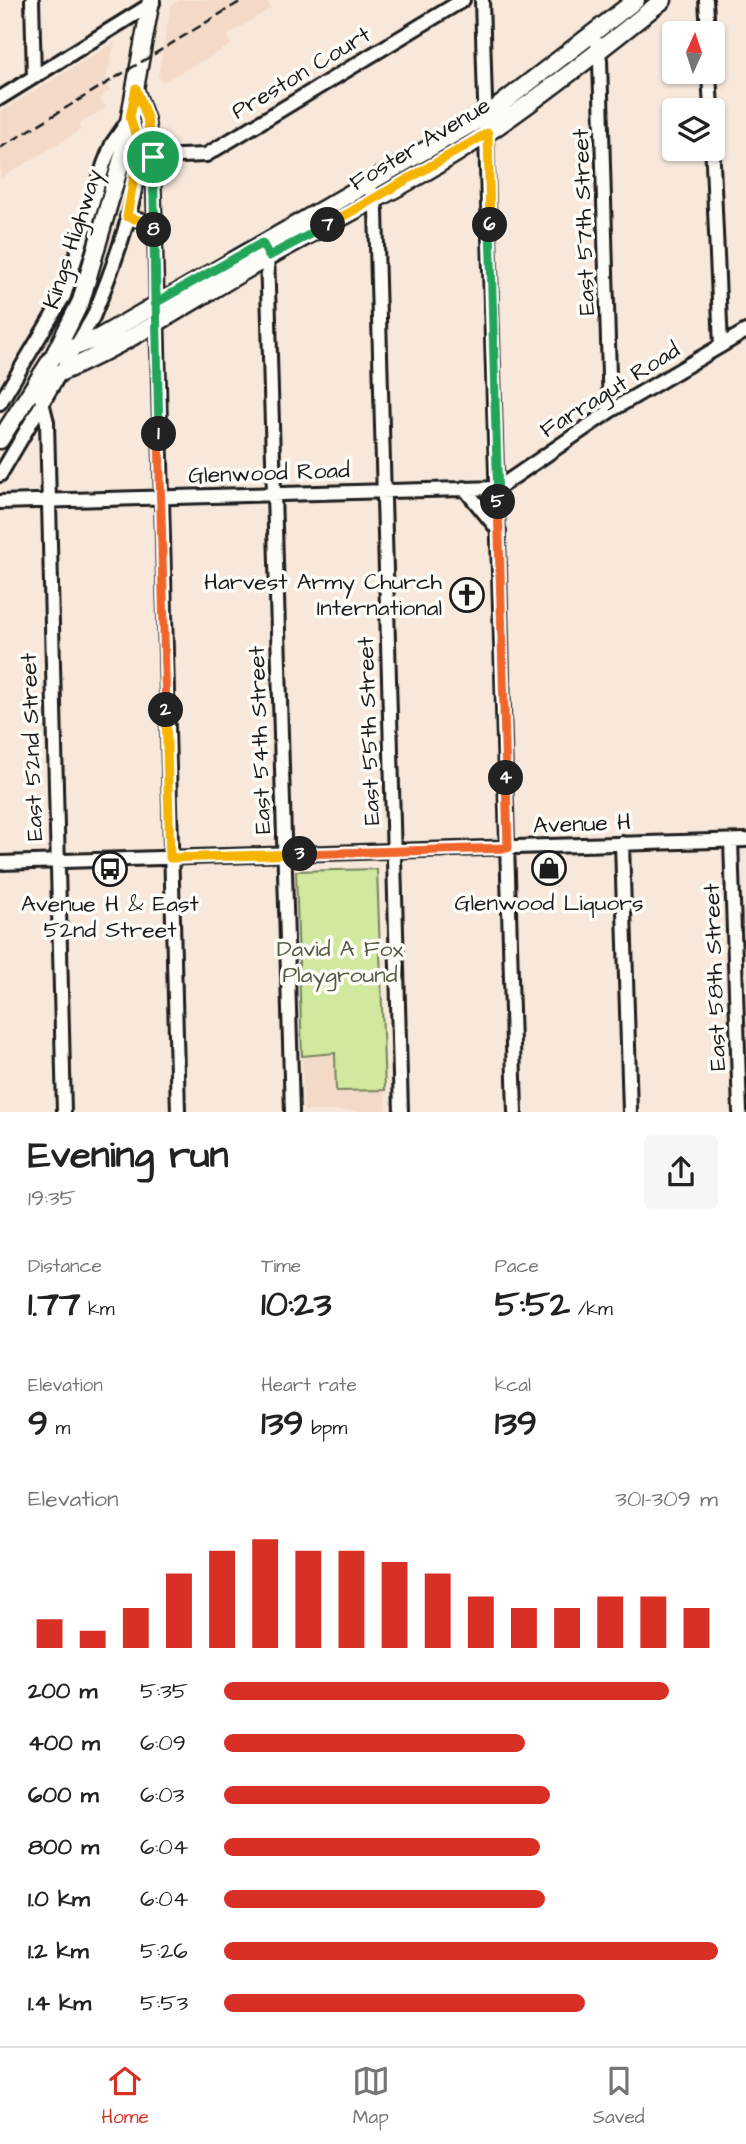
<!DOCTYPE html>
<meta charset="utf-8">
<style>
body{margin:0;font-family:"Architects Daughter",sans-serif;background:#f6f6f6;color:#222;height:100vh;display:flex;flex-direction:column;font-size:26px;white-space:nowrap}
*{box-sizing:border-box;margin:0}
p{font-size:23px;color:#767676}
.icon{flex:none;width:38px;height:38px;fill:none;stroke:currentColor;stroke-width:2;stroke-linecap:round;stroke-linejoin:round}
.map{position:relative;height:1112px;overflow:hidden}
.sheet{display:flex;flex-direction:column;background:#fff;flex:1}
.sheet>*{flex:none}
.needle{width:46px;rotate:3deg}
.controls{position:absolute;left:662px;top:21px;display:grid;gap:14px}
.controls a{display:grid;place-items:center;width:63px;height:63px;border-radius:7px;background:#fff;box-shadow:0 2px 5px #0004;font-size:35px}
.pin{position:absolute;display:grid;place-items:center;width:60px;height:60px;color:#fff;margin:-30px;border:4px solid #fff;border-radius:50%;box-shadow:0 2px 7px #0007}
.km{position:absolute;width:35px;height:35px;margin:-18px;border-radius:50%;background:#222;color:#fff;font-size:19px;line-height:35px;text-align:center}
.round{display:grid;place-items:center;flex:none;width:74px;height:74px;border-radius:7px;background:#f6f6f6}
.summary{display:flex;align-items:center;justify-content:space-between;height:119px;padding:0 28px}
h1{font-size:38px;font-weight:800;line-height:52px}
.figures{display:grid;grid-template-columns:repeat(3,1fr);gap:10px;height:119px;padding:7px 28px}
.figures div{display:grid;align-content:center}
.figures b{font-size:35px;font-weight:800}
.figures small{font-size:19px;font-weight:400}
.figures p{font-size:19px}
.chart{height:196px;padding:14px 28px}
.chart p{display:flex;justify-content:space-between}
.chart svg{width:100%;height:126px;margin-top:7px;stroke:#d93025;stroke-width:6}
ul{padding:0 28px;list-style:none;font-size:23px}
li{display:grid;grid-template-columns:112px 84px 1fr;align-items:center;height:52px}
li i{height:18px;border-radius:9px;background:#d93025}
.tab-bar{display:flex;justify-content:space-around;align-items:center;height:98px;border-top:2px solid #e0e0e0;background:#fff;font-size:19px;color:#767676}
.tab-bar a{display:grid;justify-items:center;gap:4px}
.tab-bar .on{color:#d93025}
.map>svg:first-child{display:block}
.built{fill:#f3dac8}
.green{fill:#d0e99f;stroke:#76825e;stroke-width:2}
.lines{fill:none;stroke-linecap:round;stroke-linejoin:round}
.minor-casing{stroke:#1c1c1c;stroke-width:18}
.major-casing{stroke:#1c1c1c;stroke-width:21}
.minor{stroke:#fdfcf7;stroke-width:12}
.major{stroke:#fdfcf7;stroke-width:16}
.rail{stroke:#1c1c1c;stroke-width:2.5;stroke-dasharray:10 5;stroke-linecap:butt}
.split-1-casing{stroke:#fff;stroke-width:14}
.split-2-casing{stroke:#fff;stroke-width:14}
.split-3-casing{stroke:#fff;stroke-width:14}
.split-4-casing{stroke:#fff;stroke-width:14}
.split-5-casing{stroke:#fff;stroke-width:14}
.split-6-casing{stroke:#fff;stroke-width:14}
.split-7-casing{stroke:#fff;stroke-width:14}
.split-8-casing{stroke:#fff;stroke-width:14}
.split-9-casing{stroke:#fff;stroke-width:14}
.split-1{stroke:#22a559;stroke-width:9}
.split-2{stroke:#f0652b;stroke-width:9}
.split-3{stroke:#f5b400;stroke-width:9}
.split-4{stroke:#f0652b;stroke-width:9}
.split-5{stroke:#f0652b;stroke-width:9}
.split-6{stroke:#22a559;stroke-width:9}
.split-7{stroke:#f5b400;stroke-width:9}
.split-8{stroke:#22a559;stroke-width:9}
.split-9{stroke:#f5b400;stroke-width:9}
.labels{text-anchor:middle;dominant-baseline:central;stroke-width:7;stroke-linejoin:round;paint-order:stroke}
.street-label{font-size:23px;fill:#1c1c1c;stroke:#fdfcf7}
.poi-label{font-size:23px;fill:#1c1c1c;stroke:#fdfcf7}
.park-label{font-size:23px;fill:#525a43;stroke:#fdfcf7}
</style>
<div class="map">
<svg width="746" height="1112" viewBox="0 0 746 1112">
<rect width="100%" height="100%" fill="#f7e8db"/>
<filter id="ink" filterUnits="userSpaceOnUse"><feTurbulence type="fractalNoise" baseFrequency=".0143" numOctaves="2"/><feDisplacementMap in="SourceGraphic" scale="14" xChannelSelector="R" yChannelSelector="G"/><feConvolveMatrix kernelMatrix="1 2 1 2 8 2 1 2 1" color-interpolation-filters="sRGB"/></filter>
<g filter="url(#ink)">
<path class="built" d="M179,0H265L271,8L228,35L231,45L163,82L158,76L171,5Z
M115,42L105,83L111,90L100,98L106,108L79,124L81,130L0,179V112Z
M335,1053L336,1091L385,1090L387,1111H304L302,1056Z"/>
<path class="green" d="M377,869L385,1090L336,1091L335,1053L302,1056L296,871Z"/>
<g class="lines">
<g class="minor-casing">
<path id="minor" d="M32,0L34,77
M482,0L515,1112
M706,0L708,33
M597,43L600,60L610,411
M709,72L711,110
M136,88L147,119L153,157L178,1112
M0,98L153,3
M712,141L721,346
M153,157L206,155L463,0
M369,183L376,210L401,1112
M127,217L154,224
M267,253L292,1112
M37,382L47,422L64,1112
M0,403L64,296L104,164L112,144L128,121
M0,475L93,317C110,276 144,187 139,144C138,135 133,126 130,118
M464,488L499,531
M498,488L610,411L746,331
M0,502L498,488
M731,841L740,1112
M622,843L630,1112
M0,863L746,840"/>
</g>
<g class="major-casing">
<path id="major" d="M54,355L98,338L487,115L636,0
M37,382C118,352 192,300 267,258C340,216 419,181 489,132C549,91 606,45 663,0
M0,440L54,355L81,301L123,155L151,0"/>
</g>
<use href="#minor" class="minor"/>
<use href="#major" class="major"/>
<path class="rail" d="M0,148L243,0"/>
</g>
</g>
<g class="lines" filter="url(#ink)">
<g class="split-1-casing">
<path id="split-1" d="M153,157L159,434"/>
</g>
<g class="split-2-casing">
<path id="split-2" d="M159,434L166,710"/>
</g>
<g class="split-3-casing">
<path id="split-3" d="M166,710L170,858L300,854"/>
</g>
<g class="split-4-casing">
<path id="split-4" d="M300,854L508,848L506,778"/>
</g>
<g class="split-5-casing">
<path id="split-5" d="M498,502L506,778"/>
</g>
<g class="split-6-casing">
<path id="split-6" d="M490,225L498,502"/>
</g>
<g class="split-7-casing">
<path id="split-7" d="M328,225L488,133L490,225"/>
</g>
<g class="split-8-casing">
<path id="split-8" d="M154,230L155,303L262,243L269,256L328,225"/>
</g>
<g class="split-9-casing">
<path id="split-9" d="M153,157L147,118L136,88L130,117L139,148L127,217L154,224V230"/>
</g>
<use href="#split-1" class="split-1"/>
<use href="#split-2" class="split-2"/>
<use href="#split-3" class="split-3"/>
<use href="#split-4" class="split-4"/>
<use href="#split-5" class="split-5"/>
<use href="#split-6" class="split-6"/>
<use href="#split-7" class="split-7"/>
<use href="#split-8" class="split-8"/>
<use href="#split-9" class="split-9"/>
</g>
<defs>
<g id="church-ring" transform="scale(1.75)"><circle r="9.5" fill="#fdfcf7" stroke="#1c1c1c" stroke-width="1.5"/><path d="M-1.2-6h2.4v3.5h3.3v2.4h-3.3V6h-2.4V-.1h-3.3v-2.4h3.3Z" fill="#1c1c1c"/></g>
<g id="shop-ring" transform="scale(1.75)"><circle r="9.5" fill="#fdfcf7" stroke="#1c1c1c" stroke-width="1.5"/><path d="M-5-2.5h2.3a2.7 3.5 0 0 1 5.4 0H5L5.5 6h-11ZM-1.5-2.5h3a1.5 2.3 0 0 0-3 0Z" fill="#1c1c1c"/></g>
<g id="bus-ring" transform="scale(1.75)"><circle r="9.5" fill="#fdfcf7" stroke="#1c1c1c" stroke-width="1.5"/><path d="M-5-6H5V4H4V6H2V4H-2V6H-4V4H-5ZM-3.5-4V0h7V-4ZM-3.5 1.2v1.5H-2V1.2ZM2 1.2v1.5H3.5V1.2Z" fill="#1c1c1c"/></g>
</defs>
<g fill-rule="evenodd">
<use href="#church-ring" x="467" y="595"/>
<use href="#shop-ring" x="549" y="868"/>
<use href="#bus-ring" x="110" y="869"/>
</g>
<g class="labels">
<g class="street-label">
<text transform="translate(301 73) rotate(-31)">Preston Court</text>
<text transform="translate(420 144) rotate(-31)">Foster Avenue</text>
<text transform="translate(584 222) rotate(-92)">East 57th Street</text>
<text transform="translate(73 239) rotate(-72)">Kings Highway</text>
<text transform="translate(610 390) rotate(-32)">Farragut Road</text>
<text transform="translate(269 473) rotate(-2)">Glenwood Road</text>
<text transform="translate(369 731) rotate(-92)">East 55th Street</text>
<text transform="translate(260 740) rotate(-92)">East 54th Street</text>
<text transform="translate(32 747) rotate(-92)">East 52nd Street</text>
<text transform="translate(582 824) rotate(-2)">Avenue H</text>
<text transform="translate(715 977) rotate(-92)">East 58th Street</text>
</g>
<g class="poi-label">
<text x="442" y="582" text-anchor="end">Harvest Army Church<tspan x="442" dy="26">International</tspan></text>
<text x="549" y="903">Glenwood Liquors</text>
<text x="110" y="904">Avenue H &amp; East<tspan x="110" dy="26">52nd Street</tspan></text>
</g>
<g class="park-label">
<text x="340" y="949">David A Fox<tspan x="340" dy="26">Playground</tspan></text>
</g>
</g>
</svg>
<div class="controls">
<a><svg class="needle" viewBox="-14 -14 28 28"><path d="M0-13l5 13h-10z" fill="#e53935"/><path d="M0 13l5-13h-10z" fill="#767676"/></svg></a>
<a><svg class="icon" aria-label="layers" viewBox="0 0 24 24"><path d="M12 4l9 5-9 5-9-5zM3 14l9 5 9-5"/></svg></a>
</div>
<div class="pin" style="left:153px;top:157px;background:#1e9e55"><svg class="icon" aria-label="arrive" viewBox="0 0 24 24"><path d="M6 21V4h12l-3 4 3 4H6"/></svg></div>
<b class="km" style="left:159px;top:434px">1</b>
<b class="km" style="left:166px;top:710px">2</b>
<b class="km" style="left:300px;top:854px">3</b>
<b class="km" style="left:506px;top:778px">4</b>
<b class="km" style="left:498px;top:502px">5</b>
<b class="km" style="left:490px;top:225px">6</b>
<b class="km" style="left:328px;top:225px">7</b>
<b class="km" style="left:154px;top:230px">8</b>
</div>
<section class="sheet">
<div class="summary"><div><h1>Evening run</h1><p>19:35</p></div><a class="round"><svg class="icon" aria-label="share" viewBox="0 0 24 24"><path d="M12 15V3M7 8l5-5 5 5M5 13v7h14v-7"/></svg></a></div>
<div class="figures">
<div><p>Distance</p><b>1.77<small> km</small></b></div>
<div><p>Time</p><b>10:23</b></div>
<div><p>Pace</p><b>5:52<small> /km</small></b></div>
</div>
<div class="figures">
<div><p>Elevation</p><b>9<small> m</small></b></div>
<div><p>Heart rate</p><b>139<small> bpm</small></b></div>
<div><p>kcal</p><b>139</b></div>
</div>
<div class="chart"><p><span>Elevation</span>301–309 m</p>
<svg viewBox="0 0 160 44" preserveAspectRatio="none"><path d="M5 44V34M15 44V38M25 44V30M35 44V18M45 44V10M55 44V6M65 44V10M75 44V10M85 44V14M95 44V18M105 44V26M115 44V30M125 44V30M135 44V26M145 44V26M155 44V30"/></svg>
</div>
<ul>
<li><b>200 m</b>5:35<i style="width:90%"></i></li>
<li><b>400 m</b>6:09<i style="width:61%"></i></li>
<li><b>600 m</b>6:03<i style="width:66%"></i></li>
<li><b>800 m</b>6:04<i style="width:64%"></i></li>
<li><b>1.0 km</b>6:04<i style="width:65%"></i></li>
<li><b>1.2 km</b>5:26<i style="width:100%"></i></li>
<li><b>1.4 km</b>5:53<i style="width:73%"></i></li>
</ul>
</section>
<nav class="tab-bar">
<a class="on"><svg class="icon" aria-label="home" viewBox="0 0 24 24"><path d="M3 11l9-7 9 7M6 9v11h12V9"/></svg>Home</a>
<a><svg class="icon" aria-label="map" viewBox="0 0 24 24"><path d="M3 6l6-2 6 2 6-2v14l-6 2-6-2-6 2zM9 4v14M15 6v14"/></svg>Map</a>
<a><svg class="icon" aria-label="saved" viewBox="0 0 24 24"><path d="M7 4h10v16l-5-4-5 4z"/></svg>Saved</a>
</nav>
